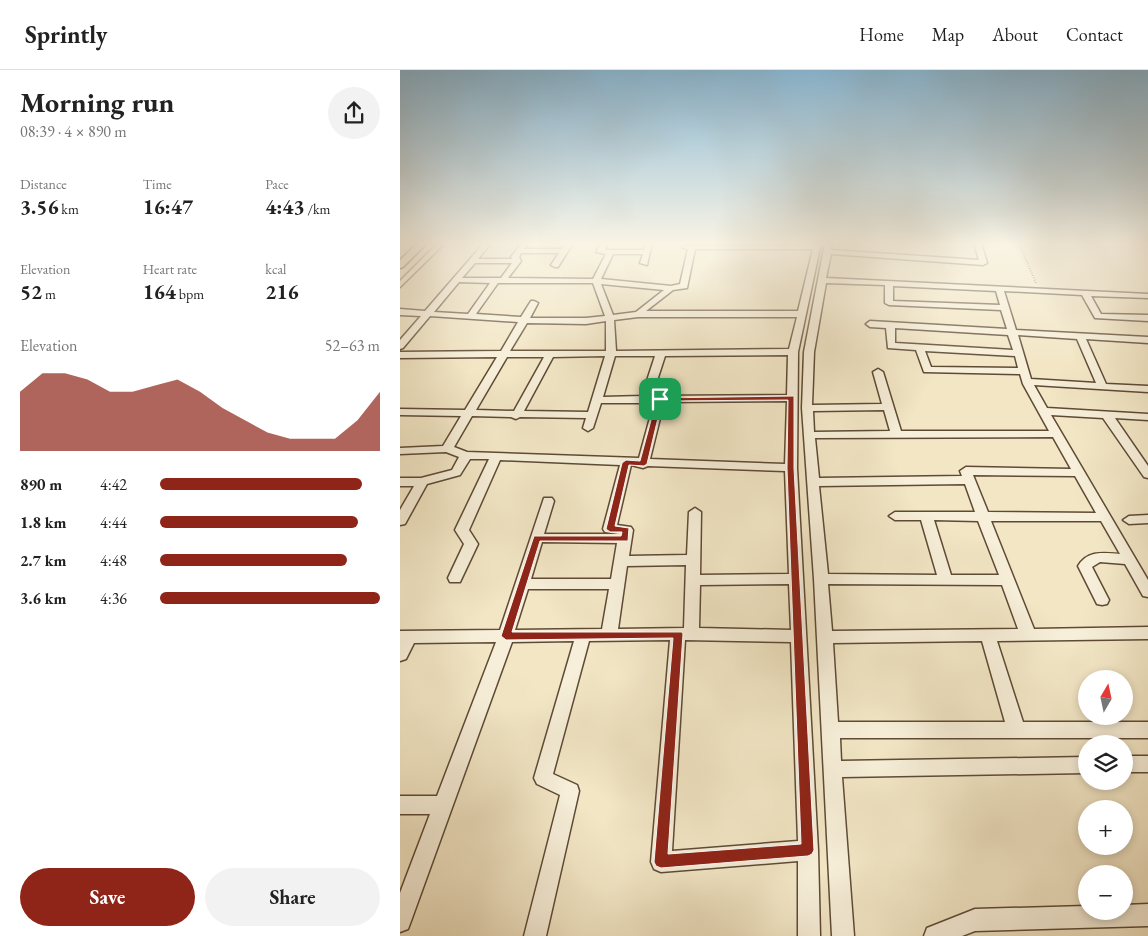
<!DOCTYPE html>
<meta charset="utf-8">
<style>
body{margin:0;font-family:"EB Garamond",serif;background:#f2f2f2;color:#222;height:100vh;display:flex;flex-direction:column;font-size:19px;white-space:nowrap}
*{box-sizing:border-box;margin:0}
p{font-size:16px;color:#767676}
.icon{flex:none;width:28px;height:28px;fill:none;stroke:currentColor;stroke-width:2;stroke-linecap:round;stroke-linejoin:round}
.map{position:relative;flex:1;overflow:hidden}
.details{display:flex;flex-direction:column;background:#fff;width:400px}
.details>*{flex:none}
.needle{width:32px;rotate:9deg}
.controls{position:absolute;left:678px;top:600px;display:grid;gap:10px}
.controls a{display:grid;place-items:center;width:55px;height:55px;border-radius:50%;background:#fff;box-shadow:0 2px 8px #0003;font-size:25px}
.pin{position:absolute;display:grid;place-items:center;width:42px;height:42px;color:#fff;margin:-21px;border-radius:10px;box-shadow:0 2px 8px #0006}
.round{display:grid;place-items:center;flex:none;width:52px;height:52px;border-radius:26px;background:#f2f2f2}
.summary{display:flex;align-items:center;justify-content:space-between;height:85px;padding:0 20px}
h1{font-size:28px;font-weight:700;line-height:38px}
.figures{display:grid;grid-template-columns:repeat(3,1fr);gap:8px;height:85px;padding:5px 20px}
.figures div{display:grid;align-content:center}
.figures b{font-size:21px;font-weight:700}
.figures small{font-size:14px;font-weight:400}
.figures p{font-size:14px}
.chart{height:140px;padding:10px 20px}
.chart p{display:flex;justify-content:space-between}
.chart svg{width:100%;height:90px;margin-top:5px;fill:#8f2418;opacity:.7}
.primary-button{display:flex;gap:10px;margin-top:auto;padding:10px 20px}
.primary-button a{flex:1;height:58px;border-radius:30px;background:#8f2418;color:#fff;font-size:20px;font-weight:700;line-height:58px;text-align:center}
.primary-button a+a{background:#f2f2f2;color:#222}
ul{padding:0 20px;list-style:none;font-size:16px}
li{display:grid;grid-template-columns:80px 60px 1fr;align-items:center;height:38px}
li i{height:12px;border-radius:6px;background:#8f2418}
header{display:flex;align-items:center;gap:30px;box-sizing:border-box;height:70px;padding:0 25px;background:#fff;border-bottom:1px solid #e0e0e0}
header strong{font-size:24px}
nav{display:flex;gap:28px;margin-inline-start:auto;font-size:18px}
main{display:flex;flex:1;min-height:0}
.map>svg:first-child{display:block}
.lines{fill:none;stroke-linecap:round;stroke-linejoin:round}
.minor-casing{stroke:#5e4a35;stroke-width:3}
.major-casing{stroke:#2c1605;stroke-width:3}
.path{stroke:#2c1605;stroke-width:2;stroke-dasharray:0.5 2;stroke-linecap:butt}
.minor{fill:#f7efd9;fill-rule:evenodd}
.major{fill:#f2e6c5;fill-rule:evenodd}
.route{fill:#8f2418;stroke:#fff;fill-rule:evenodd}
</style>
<header>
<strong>Sprintly</strong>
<nav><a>Home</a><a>Map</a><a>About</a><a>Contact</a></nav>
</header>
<main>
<section class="details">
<div class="summary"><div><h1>Morning run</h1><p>08:39 · 4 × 890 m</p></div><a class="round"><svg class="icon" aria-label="share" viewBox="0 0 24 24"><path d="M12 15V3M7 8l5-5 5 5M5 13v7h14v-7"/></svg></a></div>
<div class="figures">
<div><p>Distance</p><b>3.56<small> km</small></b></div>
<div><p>Time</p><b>16:47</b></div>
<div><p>Pace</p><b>4:43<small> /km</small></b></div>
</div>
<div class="figures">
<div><p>Elevation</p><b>52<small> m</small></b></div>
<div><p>Heart rate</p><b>164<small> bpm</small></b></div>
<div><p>kcal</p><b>216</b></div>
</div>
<div class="chart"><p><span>Elevation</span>52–63 m</p>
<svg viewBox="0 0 160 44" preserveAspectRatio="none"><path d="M0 44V15L10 6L20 6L30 9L40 15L50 15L60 12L70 9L80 15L90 23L100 29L110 35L120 38L130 38L140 38L150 29L160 15V44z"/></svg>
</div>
<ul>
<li><b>890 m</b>4:42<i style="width:92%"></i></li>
<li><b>1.8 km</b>4:44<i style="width:90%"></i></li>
<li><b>2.7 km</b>4:48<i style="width:85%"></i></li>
<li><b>3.6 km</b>4:36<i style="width:100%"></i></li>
</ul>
<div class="primary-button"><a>Save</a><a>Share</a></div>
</section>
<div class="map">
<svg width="748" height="866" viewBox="0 0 748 866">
<rect width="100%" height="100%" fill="#f2e6c5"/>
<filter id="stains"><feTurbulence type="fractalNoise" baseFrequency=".004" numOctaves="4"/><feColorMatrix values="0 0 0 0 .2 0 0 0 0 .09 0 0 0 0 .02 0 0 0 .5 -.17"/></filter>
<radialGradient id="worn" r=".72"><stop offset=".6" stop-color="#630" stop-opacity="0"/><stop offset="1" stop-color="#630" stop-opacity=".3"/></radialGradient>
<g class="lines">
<g class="minor-casing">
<path id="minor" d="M38,173H45L0,217V211Z
M84,173H91L78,189H112L111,187L122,173L127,175L124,179H162L166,173H173L158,197H155L151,195L159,183H121L119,187L121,191L108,208L193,209L206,184L196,182L201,173H208L205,180H244L245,173H252L247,195L240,193L243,184H213L201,209L271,216L280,214L288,179L283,178V176L414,175V173H421L398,282L397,398L418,780L420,866H398V791L261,802L254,799L251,792L270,570L189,571L153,704L177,715L179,721L146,866H124L160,725L137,714L134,708L174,571L112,572L11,851L8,859L0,862V823L30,744H0V726H37L96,572L14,573L6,589L0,591V561L100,560L144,428H152L154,431L144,464H219L205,462L203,459L220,395L100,390L69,460L78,474L60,512H50L48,508L64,474L55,460L89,389H70L60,405L27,414L5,454L0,455V440L14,416H0V408H21L52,400L59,387L46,382L0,384V378L43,376L61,346L0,345V339L65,340L97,287L0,288V282L101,281L118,252L30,246L3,278L0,279V270L21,246L0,245V239L25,241ZM295,179H413L398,241H246L273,220L287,218ZM75,193H112L101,208H62ZM59,212L90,213L68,244L34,242ZM98,213H193L205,246L186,248H130L138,233L134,231H131L121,247L76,244ZM201,214L264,220L236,242L213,245ZM238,247H397L389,279L216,281L214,250ZM206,251V281H110L127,253L186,254ZM388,285L387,325L252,326L265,286ZM205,286L188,342L124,341L153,287ZM215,286H255L242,326L203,327ZM107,287H144L114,341L76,340ZM387,331L385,394L250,389L264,332ZM201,333H254L239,388L67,382L54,377L72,346L111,347L116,349L120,347L186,348L183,358L188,361L193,358ZM231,395L243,398L248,396L385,401L389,504L300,505L301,442L295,438L289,442L287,485L229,486L233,460L231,457L217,455ZM142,472L217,473L211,509H131ZM286,495L284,558L218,559L227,496ZM389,514L391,560L299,558L300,515ZM128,519H209L202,559L115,560ZM285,570L391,572L398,771L272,781Z
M425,173H432L431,180L579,190L574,173H581L587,193L583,195L431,184L426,208L748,224V228L691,226L701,244L748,245V251L695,248L682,225L604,221L616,260L748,267V273L686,269L706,314L748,316V322L634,315L647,338L748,344V350L715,348L748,396V408L744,407L703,348L651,345L748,510V527L743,526L725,494L700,492L692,497L709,530L707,534L702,535L697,534L678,496C688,480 703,483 720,484L701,451H591L634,559L748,557V569L597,571L623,652H748V668H440L441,691L686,687V703L442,707L454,866H432L414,509L402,338L404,282ZM426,213L485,215V233L489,235L601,240L607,259L470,251L466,254L470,257L486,258L488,278L516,280L524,302L620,304L623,314L649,361H501L483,302L478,299L473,302L482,334L412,335L414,282ZM493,216L596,221L600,235L493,231ZM495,258L608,265L613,280L495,273ZM618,265L677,269L696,313L631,309ZM525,281L615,286L618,298L531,297ZM484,340L490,361L414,362L413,341ZM653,367L671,399L566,397L560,401L562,406L419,408L415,368ZM573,405L675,406L696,443L588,442ZM565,414L575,442H495L489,446L495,450H521L537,505L428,504L419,416ZM534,450L578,451L599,505H551ZM428,514L602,515L618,559L432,561ZM582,571L605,652H438L433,573Z
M748,445V453L729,454L723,450L729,446Z
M724,686H748V702H724Z
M748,834V856L575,861L562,866H524L527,858L575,839L686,836V841H724V835Z"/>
</g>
<g class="major-casing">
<path id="major" d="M18,173H27L3,197L0,198V190Z"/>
</g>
<path class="path" d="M619,173L636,213"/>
<use href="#minor" class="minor"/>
<use href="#major" class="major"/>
</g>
<linearGradient id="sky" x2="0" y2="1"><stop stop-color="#89b8d5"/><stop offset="0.59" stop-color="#f9f4e5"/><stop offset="1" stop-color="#f9f4e5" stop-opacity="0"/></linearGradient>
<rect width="748" height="294" fill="url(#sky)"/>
<path class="route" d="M394,326V398L414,780L412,784L408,786L261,798L256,796L254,792L273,568L106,570L101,566L134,466H221L222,462H210L206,459L222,393L226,390L240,391L257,328ZM388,330L387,398L401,774L268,784L283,564L282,562H112L140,471H228L229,458L215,456L229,395L244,396L247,394L262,331Z"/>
<rect width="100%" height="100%" filter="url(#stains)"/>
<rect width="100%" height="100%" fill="url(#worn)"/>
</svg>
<div class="controls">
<a><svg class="needle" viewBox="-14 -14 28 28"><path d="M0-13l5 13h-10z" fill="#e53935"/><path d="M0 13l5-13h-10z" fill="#767676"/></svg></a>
<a><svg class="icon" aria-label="layers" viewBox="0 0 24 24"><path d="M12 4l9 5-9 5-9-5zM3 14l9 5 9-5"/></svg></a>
<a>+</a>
<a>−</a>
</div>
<div class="pin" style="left:260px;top:329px;background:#1e9e55"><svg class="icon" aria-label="arrive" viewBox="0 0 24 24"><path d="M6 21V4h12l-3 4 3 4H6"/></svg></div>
</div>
</main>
